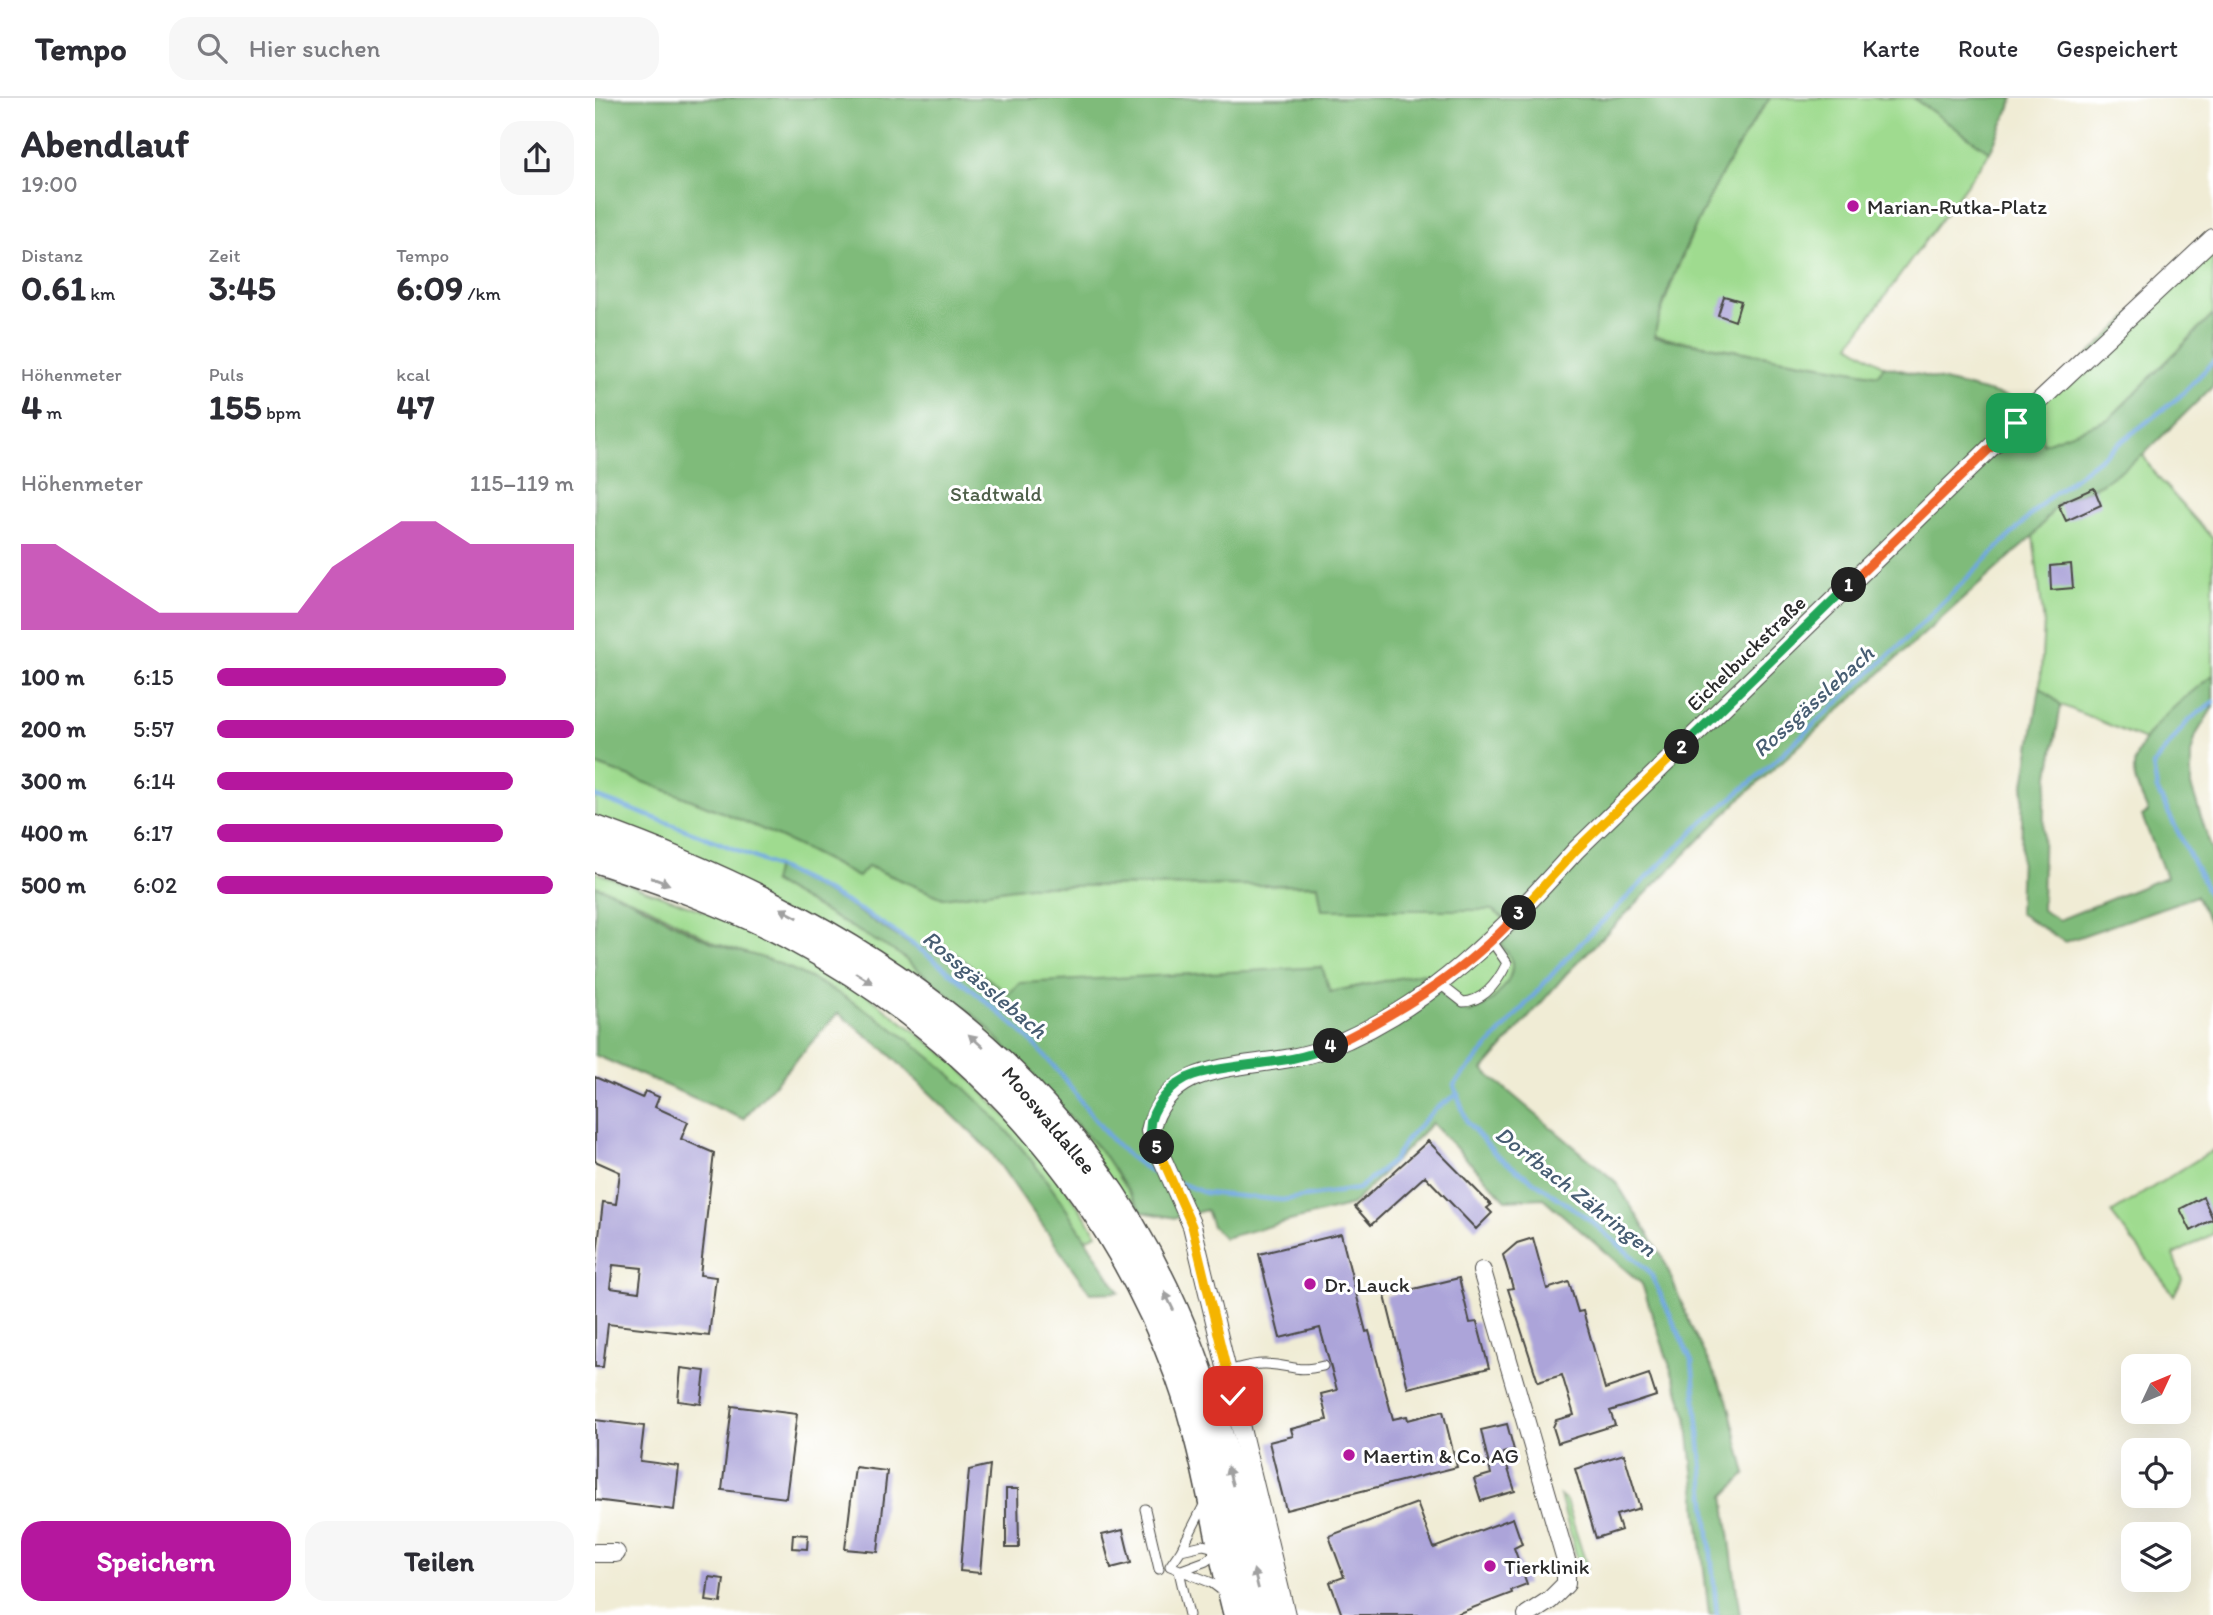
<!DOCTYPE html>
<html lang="de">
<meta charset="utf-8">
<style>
body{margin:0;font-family:Itim,sans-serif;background:#f7f7f7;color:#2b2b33;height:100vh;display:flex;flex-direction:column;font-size:26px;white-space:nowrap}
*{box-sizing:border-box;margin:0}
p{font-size:23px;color:#7c7c81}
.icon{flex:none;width:38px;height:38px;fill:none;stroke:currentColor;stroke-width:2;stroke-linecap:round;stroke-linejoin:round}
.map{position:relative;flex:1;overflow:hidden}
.side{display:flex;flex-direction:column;background:#fff;width:595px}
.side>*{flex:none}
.needle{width:46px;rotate:46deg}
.buttons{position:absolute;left:1526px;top:1256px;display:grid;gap:14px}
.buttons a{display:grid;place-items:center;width:70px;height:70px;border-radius:14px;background:#fff;box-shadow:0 7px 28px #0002;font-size:35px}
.pin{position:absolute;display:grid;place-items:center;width:60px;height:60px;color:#fff;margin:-30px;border-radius:14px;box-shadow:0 4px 10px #0006}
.km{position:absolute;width:35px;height:35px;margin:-18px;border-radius:50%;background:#222;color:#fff;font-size:19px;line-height:35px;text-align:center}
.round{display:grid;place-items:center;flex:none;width:74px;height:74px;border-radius:21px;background:#f7f7f7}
.headline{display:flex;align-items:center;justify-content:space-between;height:119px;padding:0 21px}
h1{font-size:38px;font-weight:700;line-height:52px}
.stats{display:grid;grid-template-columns:repeat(3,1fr);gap:10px;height:119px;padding:7px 21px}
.stats div{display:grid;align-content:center}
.stats b{font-size:35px;font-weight:700}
.stats small{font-size:19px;font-weight:400}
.stats p{font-size:19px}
.chart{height:196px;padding:14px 21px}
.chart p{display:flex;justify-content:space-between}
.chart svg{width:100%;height:126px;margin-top:7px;fill:#b5179e;opacity:.7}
.primary-button{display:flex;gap:14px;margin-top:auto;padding:14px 21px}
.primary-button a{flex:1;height:80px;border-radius:21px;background:#b5179e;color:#fff;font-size:28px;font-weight:700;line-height:80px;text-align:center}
.primary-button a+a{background:#f7f7f7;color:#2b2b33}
ul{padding:0 21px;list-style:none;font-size:23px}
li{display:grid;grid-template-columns:112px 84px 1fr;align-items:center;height:52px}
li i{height:18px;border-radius:9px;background:#b5179e}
header{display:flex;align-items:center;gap:42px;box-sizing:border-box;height:98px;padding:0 35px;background:#fff;border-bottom:2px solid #e1e1e2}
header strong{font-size:33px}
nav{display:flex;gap:38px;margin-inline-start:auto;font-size:24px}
.search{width:490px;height:63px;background:#f7f7f7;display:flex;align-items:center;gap:18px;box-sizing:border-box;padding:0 24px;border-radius:21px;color:#7c7c81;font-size:26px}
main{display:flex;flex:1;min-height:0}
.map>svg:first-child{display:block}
.green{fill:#9fdb8f;stroke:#65835d;stroke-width:2}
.forest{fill:#7fbb7a;stroke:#557352;stroke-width:2}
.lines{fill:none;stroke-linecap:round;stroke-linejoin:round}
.stream{stroke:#70a8df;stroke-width:4.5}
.building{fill:#aca4d9;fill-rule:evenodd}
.lane-casing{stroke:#494844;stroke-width:11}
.street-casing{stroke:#494844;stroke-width:20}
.primary-casing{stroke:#494844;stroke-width:31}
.lane{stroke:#fff;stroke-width:9}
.street{stroke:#fff;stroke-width:18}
.primary{stroke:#fff;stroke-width:28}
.oneway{fill:#a0a0a0}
.split-1-casing{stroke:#fff;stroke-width:14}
.split-2-casing{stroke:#fff;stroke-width:14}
.split-3-casing{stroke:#fff;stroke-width:14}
.split-4-casing{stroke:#fff;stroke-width:14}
.split-5-casing{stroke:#fff;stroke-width:14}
.split-6-casing{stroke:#fff;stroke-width:14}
.split-1{stroke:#f0652b;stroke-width:9}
.split-2{stroke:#22a559;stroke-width:9}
.split-3{stroke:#f5b400;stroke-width:9}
.split-4{stroke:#f0652b;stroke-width:9}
.split-5{stroke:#22a559;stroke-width:9}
.split-6{stroke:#f5b400;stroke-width:9}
.poi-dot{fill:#b5179e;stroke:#fff;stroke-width:2.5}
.labels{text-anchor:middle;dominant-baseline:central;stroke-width:6;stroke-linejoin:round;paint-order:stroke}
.poi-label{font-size:21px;fill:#2b2b2b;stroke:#fff;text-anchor:start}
.park-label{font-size:21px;fill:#4e6049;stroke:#fff}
.street-label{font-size:21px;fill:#2b2b2b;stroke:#fff}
.water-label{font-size:23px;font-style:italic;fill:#475d73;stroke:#fff}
</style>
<header>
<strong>Tempo</strong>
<div class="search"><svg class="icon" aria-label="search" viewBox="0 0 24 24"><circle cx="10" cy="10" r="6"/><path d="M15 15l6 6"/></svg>Hier suchen</div>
<nav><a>Karte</a><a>Route</a><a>Gespeichert</a></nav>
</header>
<main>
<section class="side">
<div class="headline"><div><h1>Abendlauf</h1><p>19:00</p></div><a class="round"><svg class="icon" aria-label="share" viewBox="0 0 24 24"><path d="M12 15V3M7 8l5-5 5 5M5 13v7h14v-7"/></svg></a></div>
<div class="stats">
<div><p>Distanz</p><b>0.61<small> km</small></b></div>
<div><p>Zeit</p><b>3:45</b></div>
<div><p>Tempo</p><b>6:09<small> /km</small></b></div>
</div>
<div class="stats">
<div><p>Höhenmeter</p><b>4<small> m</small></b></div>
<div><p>Puls</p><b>155<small> bpm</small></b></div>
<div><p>kcal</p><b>47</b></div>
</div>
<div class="chart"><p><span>Höhenmeter</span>115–119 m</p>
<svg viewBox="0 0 160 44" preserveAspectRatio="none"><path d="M0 44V14L10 14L20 22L30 30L40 38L50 38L60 38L70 38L80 38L90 22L100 14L110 6L120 6L130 14L140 14L150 14L160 14V44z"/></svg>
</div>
<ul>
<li><b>100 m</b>6:15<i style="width:81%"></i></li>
<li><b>200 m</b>5:57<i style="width:100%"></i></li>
<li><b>300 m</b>6:14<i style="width:83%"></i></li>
<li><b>400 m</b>6:17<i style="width:80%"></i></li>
<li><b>500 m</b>6:02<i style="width:94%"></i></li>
</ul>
<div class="primary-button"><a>Speichern</a><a>Teilen</a></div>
</section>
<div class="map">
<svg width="1618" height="1517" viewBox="0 0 1618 1517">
<rect width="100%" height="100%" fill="#fff"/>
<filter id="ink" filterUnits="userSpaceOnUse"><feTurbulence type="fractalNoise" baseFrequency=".0143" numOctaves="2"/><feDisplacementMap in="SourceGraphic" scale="14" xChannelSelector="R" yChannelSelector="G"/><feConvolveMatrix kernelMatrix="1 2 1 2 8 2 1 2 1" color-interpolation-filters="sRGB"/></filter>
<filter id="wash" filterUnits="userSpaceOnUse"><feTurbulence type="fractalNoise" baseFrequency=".00686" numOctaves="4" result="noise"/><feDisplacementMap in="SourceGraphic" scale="28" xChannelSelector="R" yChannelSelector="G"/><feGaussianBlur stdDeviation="1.57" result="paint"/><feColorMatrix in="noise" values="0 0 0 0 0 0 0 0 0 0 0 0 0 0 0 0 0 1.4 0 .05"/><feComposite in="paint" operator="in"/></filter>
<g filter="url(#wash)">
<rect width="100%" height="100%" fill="#f0ecd5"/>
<path class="green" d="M1175,0H1318L1395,54L1255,246L1289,268L1284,277L1058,238C1085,156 1124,70 1175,0Z
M1618,140V217L1514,321L1448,346L1441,306Z
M1548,357L1559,375L1618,441V577L1568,620L1550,642L1466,607L1445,589L1449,526L1438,438L1463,406L1506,386Z
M0,666C94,700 175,730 262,779L272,768L348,800L434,788L723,787L727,812H897L923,829L907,846C909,850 914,856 916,861C923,883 892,912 872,915L859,908L828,875L735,894L727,869L413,896L338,839L327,852L249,802L181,768L178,785L304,856L388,925L507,1054L547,1114L536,1120L447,1001L0,725Z
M0,774L136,823L181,843L255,884L355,960L450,1059L502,1136L491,1141L418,1040L355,979L280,917L185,866L122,846L52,808L0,788Z
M1618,1052V1136L1578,1157L1587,1181L1579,1197L1516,1115Z
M965,1398L971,1403L992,1469L983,1464Z"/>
<path class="forest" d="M0,0H1175C1132,58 1075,168 1059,239L1283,277L1289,268L1441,306L1448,346L1514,321L1618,217V288L1548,357L1506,386L1463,406L1438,438L1144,702L972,875L888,972L1021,1084L1068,1160L1099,1235L1132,1301L1151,1376L1129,1398L1145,1517H1114L1092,1319L1047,1186L948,1100L911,1102L837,1025L757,1107L629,1140L617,1128L611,1112L581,1120L547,1114L507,1054L388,925L304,856L177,784L181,769L248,804L325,853L337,838L413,896L425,885L727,869L735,894L828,875L859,908L872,915C892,912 923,883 916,861C914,856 909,850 906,846L923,829L897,812H727L723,787L434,788L348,800L273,768L263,779C175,730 94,700 0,666Z
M1318,0H1419L1395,54Z
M1618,577V609L1601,637L1596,656V688L1618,756V831L1601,798L1470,844L1424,815L1428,693L1445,589L1466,607L1449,707L1447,812L1464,822L1571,779L1547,718L1553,714C1548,701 1539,686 1539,672C1538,637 1593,597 1618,577Z
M0,788C43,801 78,828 119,845C141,854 164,857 185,866C273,904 356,968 418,1040C459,1087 491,1142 524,1194L495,1195L395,1053L290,952L243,915L148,1021L0,957Z"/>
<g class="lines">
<path class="stream" d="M1618,604L1593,623L1558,667L1562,692L1618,804
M0,698C84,729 170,759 249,803C306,834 358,875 407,917C427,933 447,954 463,973C495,1012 522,1062 570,1080
M585,1085L610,1095L687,1102L763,1091L798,1063L810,1043L840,1011L863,996
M1122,1517L1097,1264L1055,1174L995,1122L902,1058L872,1024L859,987L978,853L1108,724L1161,680L1301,551L1451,402L1584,299L1618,264"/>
</g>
<g id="blocks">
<path class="building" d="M1129,198L1146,203L1140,223L1123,217Z
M1499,390L1506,407L1471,423L1463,406Z
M1476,466L1478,490L1456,492L1455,468Z
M0,979L47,1000L50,993L64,999L60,1009L93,1024L86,1041L119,1055L105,1177L121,1179L114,1238L13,1226L8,1269H0V1173L8,1104L21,1106L25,1074L0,1063ZM18,1167L47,1170L44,1194L15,1190Z
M833,1043L896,1107L892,1110L897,1115L881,1131L830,1078L776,1127L760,1109Z
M1608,1099L1618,1121L1596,1133L1585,1111Z
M746,1136L771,1234L774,1233L798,1321L812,1318L813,1322L848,1313L862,1369L691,1412L674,1344L698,1338L696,1331L732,1322L726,1296L742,1292L725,1230L685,1240L664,1156Z
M938,1140L952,1191L974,1184L983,1214L988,1213L1010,1291L1054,1276L1061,1298L1015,1313L1020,1327L963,1345L958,1329L961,1322L979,1317L967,1277L943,1284L913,1191L918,1190L908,1157L922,1145Z
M864,1180L875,1225L882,1224L894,1270L813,1290L790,1198Z
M86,1270L110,1273L106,1306L83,1303Z
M137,1308L202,1316L191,1400L127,1392Z
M0,1322L49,1328L45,1363L84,1368L79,1412L0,1402Z
M912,1326L919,1352L908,1355L920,1393L886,1403L879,1381L896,1376L886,1332Z
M1029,1356L1045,1410L1021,1417L1026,1432L1001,1440L980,1371Z
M395,1367L385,1475L365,1473L374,1372Z
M260,1369L292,1373L283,1454L250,1451Z
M411,1391H423L424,1450H411Z
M822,1405L839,1450L918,1420L927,1446L919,1450L932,1486L916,1492L917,1495L859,1517H747L735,1484L749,1479L734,1438Z
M528,1432L536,1465L516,1470L507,1437Z
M198,1436L213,1437L212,1451L197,1450Z
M114,1479L129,1481L126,1505L111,1503Z"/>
</g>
</g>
<g filter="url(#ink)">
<use href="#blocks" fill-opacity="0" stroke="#494844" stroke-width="2"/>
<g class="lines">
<g class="lane-casing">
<path id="lane" d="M845,886L868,904C890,903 903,884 912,865L896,842
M631,1273C645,1270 658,1265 671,1266C698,1267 699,1275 728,1268
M550,1411L564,1471
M624,1451L608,1447L586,1452L575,1468L617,1485L629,1494
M586,1452L611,1403
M584,1473L611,1463L624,1453
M584,1473L594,1517"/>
</g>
<g class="street-casing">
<path id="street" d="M887,1173L971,1462V1486L955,1502L932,1517
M0,1455H21
M691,1517L597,1128L555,1033C575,952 664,976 729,951C833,912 908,833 981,752L1421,325L1618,140"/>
</g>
<g class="primary-casing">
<path id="primary" d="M0,732C252,823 467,957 579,1212C622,1309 644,1414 670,1517
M0,760C65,781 132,804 193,836C374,932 514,1086 585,1279C613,1356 622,1438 643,1517"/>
</g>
<use href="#lane" class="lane"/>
<use href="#street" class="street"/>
<use href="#primary" class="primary"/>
</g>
<defs><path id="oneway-solid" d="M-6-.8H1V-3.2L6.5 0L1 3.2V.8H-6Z" transform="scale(1.75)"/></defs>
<g class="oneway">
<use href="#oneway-solid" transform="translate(65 783) rotate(20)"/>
<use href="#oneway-solid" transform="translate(194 815) rotate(-152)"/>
<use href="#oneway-solid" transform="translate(269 880) rotate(32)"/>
<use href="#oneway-solid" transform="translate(381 943) rotate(-138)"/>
<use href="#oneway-solid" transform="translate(574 1203) rotate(-116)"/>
<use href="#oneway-solid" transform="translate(635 1378) rotate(-106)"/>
<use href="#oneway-solid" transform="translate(661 1481) rotate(-104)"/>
</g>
</g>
<g class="lines" filter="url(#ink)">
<g class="split-1-casing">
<path id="split-1" d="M1254,487L1421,325"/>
</g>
<g class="split-2-casing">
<path id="split-2" d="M1087,649L1254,487"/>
</g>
<g class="split-3-casing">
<path id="split-3" d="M924,815L981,752L1087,649"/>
</g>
<g class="split-4-casing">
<path id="split-4" d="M736,948C806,914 871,873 924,815"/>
</g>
<g class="split-5-casing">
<path id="split-5" d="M562,1049C560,1045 556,1039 555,1034C553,1012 578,983 599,977C643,963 692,969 736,948"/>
</g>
<g class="split-6-casing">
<path id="split-6" d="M562,1049L597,1128L638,1298"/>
</g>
<use href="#split-1" class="split-1"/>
<use href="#split-2" class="split-2"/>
<use href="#split-3" class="split-3"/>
<use href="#split-4" class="split-4"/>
<use href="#split-5" class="split-5"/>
<use href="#split-6" class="split-6"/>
</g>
<g class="poi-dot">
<circle cx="1258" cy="108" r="7"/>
<circle cx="715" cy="1186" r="7"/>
<circle cx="754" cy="1357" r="7"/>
<circle cx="895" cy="1468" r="7"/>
</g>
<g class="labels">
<g class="poi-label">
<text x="1272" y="108">Marian-Rutka-Platz</text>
<text x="729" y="1186">Dr. Lauck</text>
<text x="768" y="1357">Maertin &amp; Co. AG</text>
<text x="909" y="1468">Tierklinik</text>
</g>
<g class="park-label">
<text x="401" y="395">Stadtwald</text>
</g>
<g class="street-label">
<text transform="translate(1151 555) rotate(-44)">Eichelbuckstraße</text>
<text transform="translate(454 1022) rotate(50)">Mooswaldallee</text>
</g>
<g class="water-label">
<text transform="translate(1218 603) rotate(-42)">Rossgässlebach</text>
<text transform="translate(390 886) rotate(40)">Rossgässlebach</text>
<text transform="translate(981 1093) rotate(38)">Dorfbach Zähringen</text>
</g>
</g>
</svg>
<div class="buttons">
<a><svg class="needle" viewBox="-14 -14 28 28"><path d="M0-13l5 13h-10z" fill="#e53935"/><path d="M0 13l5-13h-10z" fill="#7c7c81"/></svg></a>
<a><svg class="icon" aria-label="locate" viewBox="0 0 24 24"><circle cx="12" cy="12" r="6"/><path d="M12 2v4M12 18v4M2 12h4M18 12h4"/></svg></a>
<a><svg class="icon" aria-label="layers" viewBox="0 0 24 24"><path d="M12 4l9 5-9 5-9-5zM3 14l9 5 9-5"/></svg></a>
</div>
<div class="pin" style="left:1421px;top:325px;background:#1e9e55"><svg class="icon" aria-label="arrive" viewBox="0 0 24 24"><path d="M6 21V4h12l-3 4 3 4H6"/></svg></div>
<div class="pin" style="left:638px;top:1298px;background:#d93025"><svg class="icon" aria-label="check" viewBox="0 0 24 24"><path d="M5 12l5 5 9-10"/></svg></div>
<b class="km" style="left:1254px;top:487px">1</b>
<b class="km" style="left:1087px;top:649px">2</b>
<b class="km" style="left:924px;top:815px">3</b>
<b class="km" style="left:736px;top:948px">4</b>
<b class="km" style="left:562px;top:1049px">5</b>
</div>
</main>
